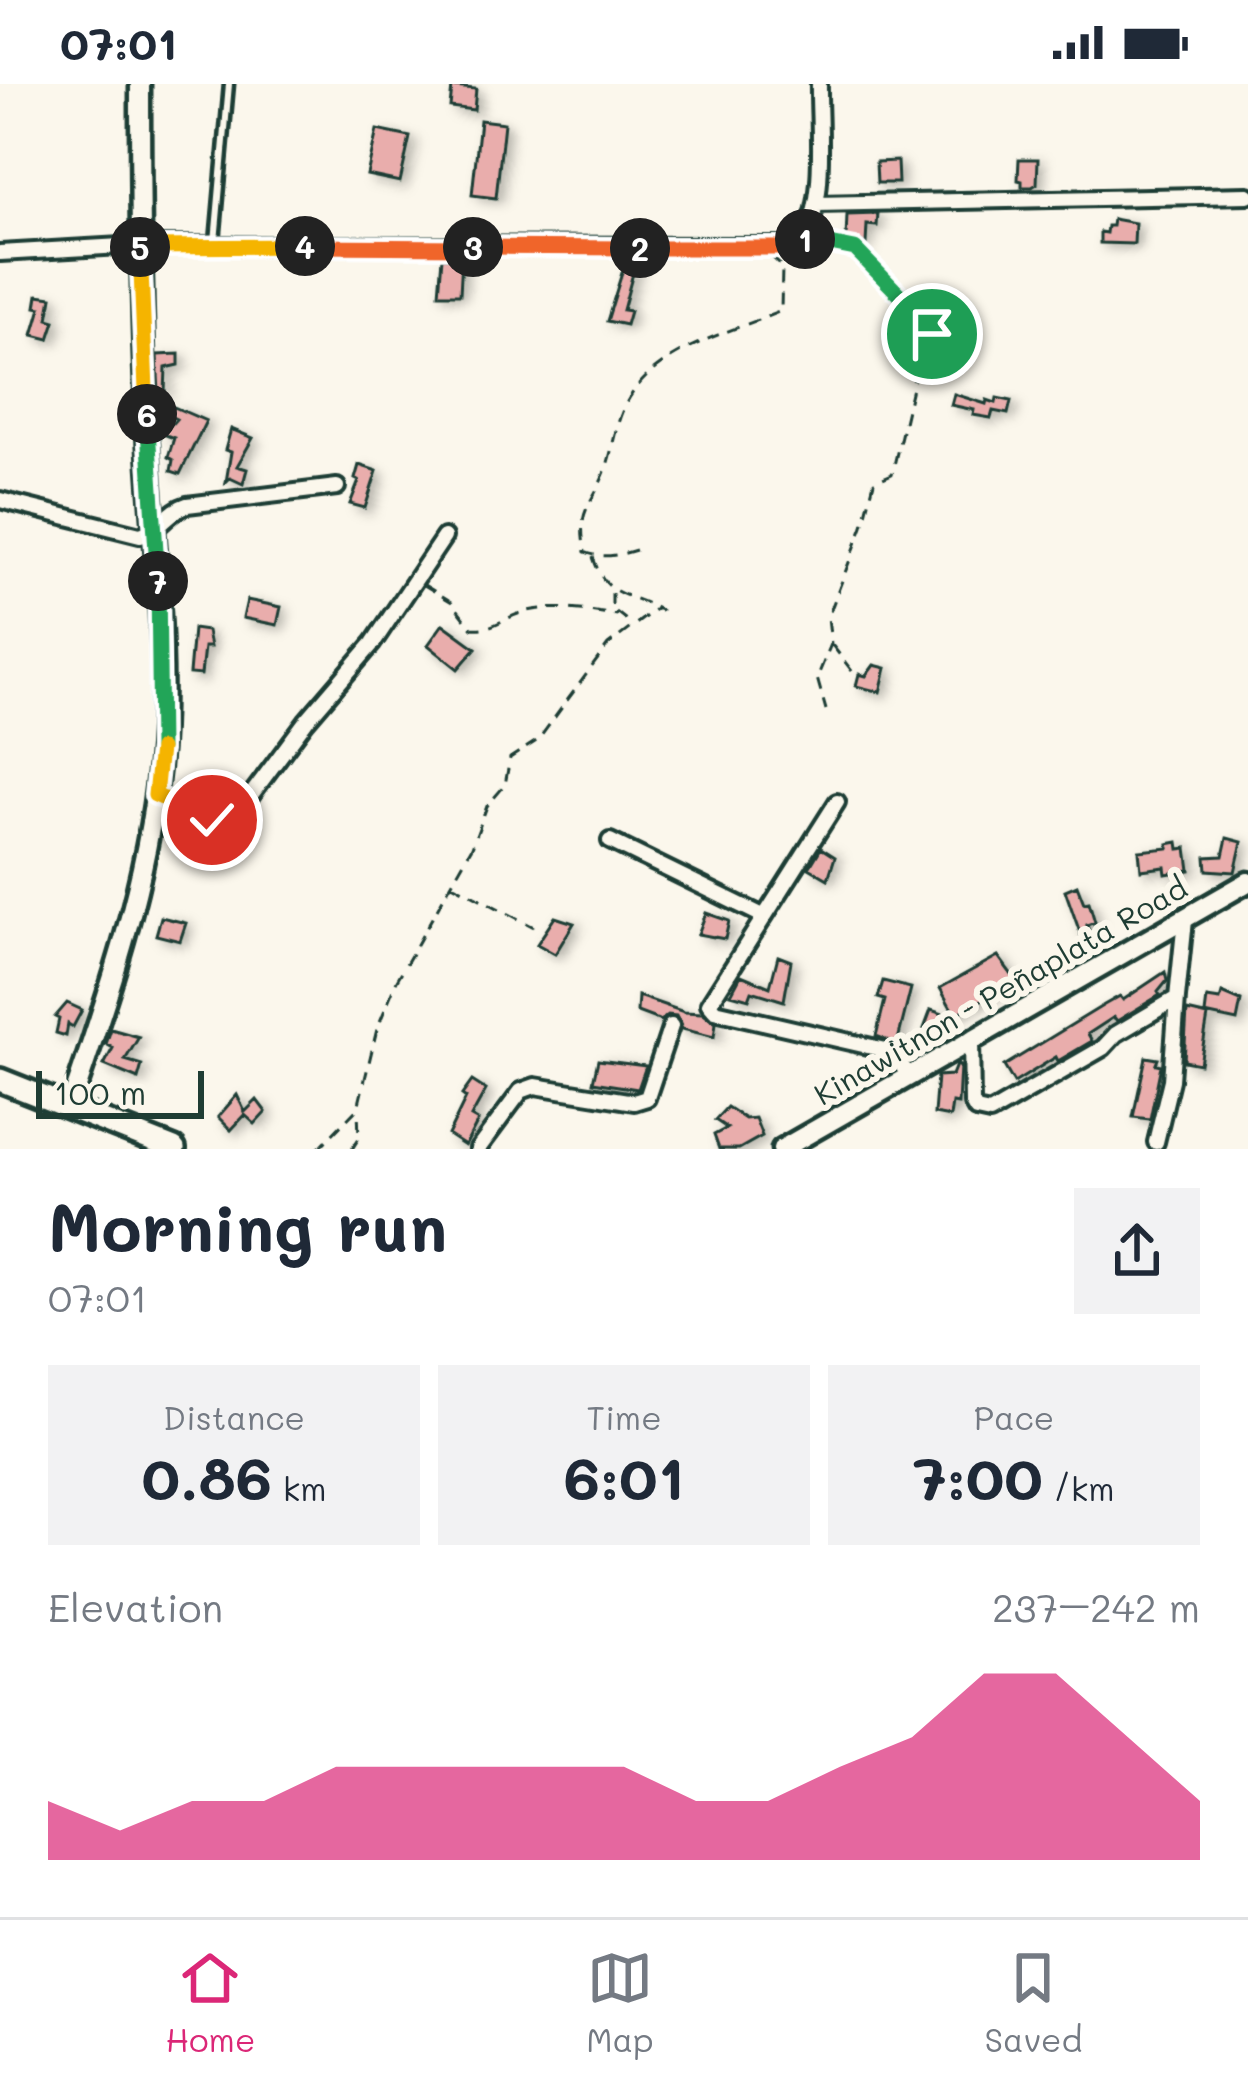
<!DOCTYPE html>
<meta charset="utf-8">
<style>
body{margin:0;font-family:Mali,sans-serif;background:#f2f2f3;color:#1f2937;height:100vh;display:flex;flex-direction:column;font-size:45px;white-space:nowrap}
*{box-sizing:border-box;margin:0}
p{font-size:39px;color:#747a83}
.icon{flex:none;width:66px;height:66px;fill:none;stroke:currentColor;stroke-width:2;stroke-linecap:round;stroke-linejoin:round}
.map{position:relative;height:1065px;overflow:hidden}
.side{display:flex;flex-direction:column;background:#fff;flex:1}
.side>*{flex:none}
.scale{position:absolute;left:36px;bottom:30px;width:168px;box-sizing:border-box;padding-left:12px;border:6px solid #1f3d34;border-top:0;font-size:33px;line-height:42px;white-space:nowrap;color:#1f3d34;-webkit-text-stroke:9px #fbf7ec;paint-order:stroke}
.pin{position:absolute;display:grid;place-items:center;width:102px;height:102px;color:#fff;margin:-51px;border:6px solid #fff;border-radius:50%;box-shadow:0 3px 12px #0007}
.km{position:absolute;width:60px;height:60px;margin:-30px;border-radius:50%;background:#222;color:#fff;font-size:33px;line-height:60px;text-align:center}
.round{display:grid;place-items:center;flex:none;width:126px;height:126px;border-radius:0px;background:#f2f2f3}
.overview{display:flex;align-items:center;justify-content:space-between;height:204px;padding:0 48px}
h1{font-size:66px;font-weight:800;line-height:90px}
.stats{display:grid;grid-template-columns:repeat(3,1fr);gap:18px;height:204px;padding:12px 48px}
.stats div{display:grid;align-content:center;border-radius:0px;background:#f2f2f3;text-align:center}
.stats b{font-size:60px;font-weight:800}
.stats small{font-size:33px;font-weight:400}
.stats p{font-size:33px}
.chart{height:336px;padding:24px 48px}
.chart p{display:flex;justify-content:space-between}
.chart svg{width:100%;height:216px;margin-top:12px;fill:#db2777;opacity:.7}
.status{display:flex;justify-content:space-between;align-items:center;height:84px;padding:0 60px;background:#fff;direction:ltr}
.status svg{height:33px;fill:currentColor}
.menu{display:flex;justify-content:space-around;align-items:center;height:168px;border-top:3px solid #e0e1e3;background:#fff;font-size:33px;color:#747a83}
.menu a{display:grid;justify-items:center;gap:6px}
.menu .active{color:#db2777}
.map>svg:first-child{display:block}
.building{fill:#e9adac;stroke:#1f3d34;stroke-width:3;filter:url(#shadow)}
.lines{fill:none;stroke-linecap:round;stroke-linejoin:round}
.lane-casing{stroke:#1f3d34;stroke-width:15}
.street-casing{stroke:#1f3d34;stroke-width:22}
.secondary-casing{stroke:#1f3d34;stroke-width:27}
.primary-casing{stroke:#1f3d34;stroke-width:30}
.path{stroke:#1f3d34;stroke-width:3;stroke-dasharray:12 9;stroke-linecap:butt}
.lane{stroke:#fbf7ec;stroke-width:6}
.street{stroke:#fbf7ec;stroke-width:14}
.secondary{stroke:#fbf7ec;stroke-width:18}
.primary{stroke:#fbf7ec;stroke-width:21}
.split-1-casing{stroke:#fff;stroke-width:24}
.split-2-casing{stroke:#fff;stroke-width:24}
.split-3-casing{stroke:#fff;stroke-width:24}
.split-4-casing{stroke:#fff;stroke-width:24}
.split-5-casing{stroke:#fff;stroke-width:24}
.split-6-casing{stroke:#fff;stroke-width:24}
.split-7-casing{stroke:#fff;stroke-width:24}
.split-8-casing{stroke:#fff;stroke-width:24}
.split-9-casing{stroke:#fff;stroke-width:24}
.split-1{stroke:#22a559;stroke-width:15}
.split-2{stroke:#f0652b;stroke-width:15}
.split-3{stroke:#f0652b;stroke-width:15}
.split-4{stroke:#f0652b;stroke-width:15}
.split-5{stroke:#f5b400;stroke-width:15}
.split-6{stroke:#f5b400;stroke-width:15}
.split-7{stroke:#22a559;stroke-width:15}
.split-8{stroke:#22a559;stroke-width:15}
.split-9{stroke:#f5b400;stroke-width:15}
.labels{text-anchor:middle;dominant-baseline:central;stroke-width:12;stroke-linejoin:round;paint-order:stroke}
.street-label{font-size:30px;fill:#1f3d34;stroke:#fbf7ec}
</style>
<div class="status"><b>07:01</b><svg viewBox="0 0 49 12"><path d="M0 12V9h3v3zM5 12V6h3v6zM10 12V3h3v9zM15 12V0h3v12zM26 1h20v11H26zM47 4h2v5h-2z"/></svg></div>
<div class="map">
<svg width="1248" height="1065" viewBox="0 0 1248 1065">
<defs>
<filter id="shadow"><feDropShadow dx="6" dy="4" stdDeviation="6" flood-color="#0004"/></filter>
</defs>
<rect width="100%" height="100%" fill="#fbf7ec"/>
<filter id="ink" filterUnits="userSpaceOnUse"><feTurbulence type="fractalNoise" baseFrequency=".00833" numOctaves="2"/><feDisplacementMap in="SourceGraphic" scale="24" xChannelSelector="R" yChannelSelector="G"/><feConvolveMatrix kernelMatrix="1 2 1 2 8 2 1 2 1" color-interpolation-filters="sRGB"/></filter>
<g filter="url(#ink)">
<path class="building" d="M452,3L476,5L474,26L450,23Z
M480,36L504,39L496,114L472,111Z
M377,46L410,53L400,98L367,91Z
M1019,75H1038L1037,100L1032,103H1022V97L1018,96Z
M897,77L898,99H877L876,78Z
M878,130L877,142L867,141L866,160L846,155L847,131Z
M1113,135L1135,139L1134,160L1100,159V148L1106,149L1107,142H1112Z
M442,173H462L460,210H439Z
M626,176L636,178L623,226L630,227L626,241L607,237Z
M38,211L52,213L48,235L55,237L49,255L33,251L41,224L36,223Z
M179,270V281L166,284L165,309H159L157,271Z
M954,310L986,320L987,316L996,319L997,314L1011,317L1008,330L993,327L991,334L973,331L974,326L951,321Z
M174,323L206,337L180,390L171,387L173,376L168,373L174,354L163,350L176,335L170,332Z
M231,345L253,354L237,382L247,385L243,400L230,394L226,398L231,368L225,366Z
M359,381L377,387L365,424L350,420L359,397L355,395Z
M247,516L281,523L277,541L243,534Z
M443,540L476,564L458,585L428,561Z
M193,545L207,547L210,563H204L201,591L189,590Z
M874,581L886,584L880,608L856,602L859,590L866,592Z
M179,703L203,713L206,705L233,717L227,724L207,722L176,709Z
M1227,754L1242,758L1235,788L1207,786L1206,773L1223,772Z
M1178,758L1179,765L1187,764L1190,786L1166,790L1165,783L1141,786L1139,767L1169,764L1168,760Z
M821,764L835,773L828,795L809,784Z
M1077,801L1084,819L1089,818L1095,838L1087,841L1092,855L1084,860L1065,806Z
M706,829L729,837L725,855L698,850Z
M161,833L186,839L180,857L156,851Z
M555,833L574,839L555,870L537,860Z
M778,872L791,877L784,917L752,907L749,915L731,910L741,891L770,903Z
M998,872L1017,898L1023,894L1030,904L1013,915L1005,903L955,931L940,904Z
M1165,888L1167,897L1158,908L1160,911L1117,937L1114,933L1088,950L1092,957L1058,977L1056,973L1014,999L1004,982L1104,921L1120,912L1123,916Z
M883,897L911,904L897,960L876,952L885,916L878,914Z
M1222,909L1241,917L1237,937L1205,930L1207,914L1220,916Z
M638,912L684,928L702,929L716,939L714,953L682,945L676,932L668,931L661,937L637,928Z
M67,919L82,926L73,943L68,940L66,952L56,949L59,935L55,933Z
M931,926L946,931L933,963L919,958Z
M1187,927L1208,932L1200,980L1184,977Z
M111,945L139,953L125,976L142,981L138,995L104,981L113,964L106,960Z
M1146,973L1158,975L1156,980L1161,981L1150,1035L1133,1033Z
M598,976L646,982L638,1005L593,998Z
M956,981L960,982L958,1020L952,1019L950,1033L934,1030L937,992L952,991Z
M472,997L486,1006L471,1033L478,1037L465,1062L448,1051L466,1014L462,1011Z
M237,1011L245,1028L257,1016L266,1028L255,1040L245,1031L231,1046L218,1033Z
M727,1023L745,1035L755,1034L762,1052L739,1065H719L714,1051L727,1044L715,1036Z"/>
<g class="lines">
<g class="lane-casing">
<path id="lane" d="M215,158L229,0"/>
</g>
<g class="street-casing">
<path id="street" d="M816,120L1248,111
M0,169L139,161L795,162C830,134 818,43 819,0
M0,416L140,451C161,447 167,427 187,421L337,403
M155,711C177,721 210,743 234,734L306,637L373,559L444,453
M837,718L709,920L715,927L885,966L896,972L908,991
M610,757L763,832
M971,954L972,1019L976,1026L990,1029L1103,964L1116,950L1177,914L1185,836
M1156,1058L1171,996L1177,914
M478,1065L521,1007L535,1002L634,1018L647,1014L671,942"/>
</g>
<g class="secondary-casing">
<path id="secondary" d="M70,1023C108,912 147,799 159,681C169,575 154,469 148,363C141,242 140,121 140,0
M782,1065L1248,798"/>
</g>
<g class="primary-casing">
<path id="primary" d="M0,996L174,1065"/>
</g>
<path class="path" d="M818,156L855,165L927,239L892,390L874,398L863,442L828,533L831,560L817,594L826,626
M928,241L943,262L964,282
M636,466C620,471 601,475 585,468C577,424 590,425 604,390C612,370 614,348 622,328C648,266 724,251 781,227L782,183L772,173
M593,473C607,516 625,506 662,527
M424,501L452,518L472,544C491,546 501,536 518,530C548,519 587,527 617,531
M612,509V525L629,538
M832,561L855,591
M452,800L534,843
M318,1065L358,1024L377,945L397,896L472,763L487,722L505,701L510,674L538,656L608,561L657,524
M352,1065L359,1054L358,1026"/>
<use href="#lane" class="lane"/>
<use href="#street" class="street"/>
<use href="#secondary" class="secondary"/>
<use href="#primary" class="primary"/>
</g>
</g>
<g class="lines" filter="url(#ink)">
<g class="split-1-casing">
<path id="split-1" d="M805,155L855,165L927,239L932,250"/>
</g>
<g class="split-2-casing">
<path id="split-2" d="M640,164H780L796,162L805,155"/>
</g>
<g class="split-3-casing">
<path id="split-3" d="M473,163L640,164"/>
</g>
<g class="split-4-casing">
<path id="split-4" d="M305,162L473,163"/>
</g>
<g class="split-5-casing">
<path id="split-5" d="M140,163L305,162"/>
</g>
<g class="split-6-casing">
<path id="split-6" d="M140,163L147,330"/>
</g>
<g class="split-7-casing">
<path id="split-7" d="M147,330L158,497"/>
</g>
<g class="split-8-casing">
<path id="split-8" d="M158,497L160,665"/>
</g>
<g class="split-9-casing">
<path id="split-9" d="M160,665L155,711L212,736"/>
</g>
<use href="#split-1" class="split-1"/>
<use href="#split-2" class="split-2"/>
<use href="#split-3" class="split-3"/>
<use href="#split-4" class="split-4"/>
<use href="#split-5" class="split-5"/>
<use href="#split-6" class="split-6"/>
<use href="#split-7" class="split-7"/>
<use href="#split-8" class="split-8"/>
<use href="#split-9" class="split-9"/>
</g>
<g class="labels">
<g class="street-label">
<text transform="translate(1000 906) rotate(-30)">Kinawitnon - Peñaplata Road</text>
</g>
</g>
</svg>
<div class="scale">100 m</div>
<div class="pin" style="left:932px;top:250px;background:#1e9e55"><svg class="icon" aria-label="arrive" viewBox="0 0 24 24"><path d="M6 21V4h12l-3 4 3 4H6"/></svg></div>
<div class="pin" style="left:212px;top:736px;background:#d93025"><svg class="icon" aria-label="check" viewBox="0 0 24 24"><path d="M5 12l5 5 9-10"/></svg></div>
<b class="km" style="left:805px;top:155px">1</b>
<b class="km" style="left:640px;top:164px">2</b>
<b class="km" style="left:473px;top:163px">3</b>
<b class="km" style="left:305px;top:162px">4</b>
<b class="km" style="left:140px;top:163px">5</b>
<b class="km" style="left:147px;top:330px">6</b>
<b class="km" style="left:158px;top:497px">7</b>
</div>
<section class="side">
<div class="overview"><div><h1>Morning run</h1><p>07:01</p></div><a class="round"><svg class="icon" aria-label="share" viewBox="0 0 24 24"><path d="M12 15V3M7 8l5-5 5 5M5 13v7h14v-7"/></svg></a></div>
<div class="stats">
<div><p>Distance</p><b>0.86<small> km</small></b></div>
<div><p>Time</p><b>6:01</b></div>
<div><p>Pace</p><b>7:00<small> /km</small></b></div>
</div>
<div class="chart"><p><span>Elevation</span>237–242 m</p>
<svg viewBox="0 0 160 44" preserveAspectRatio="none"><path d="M0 44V32L10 38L20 32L30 32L40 25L50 25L60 25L70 25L80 25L90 32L100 32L110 25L120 19L130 6L140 6L150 19L160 32V44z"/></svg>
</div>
</section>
<nav class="menu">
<a class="active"><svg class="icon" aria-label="home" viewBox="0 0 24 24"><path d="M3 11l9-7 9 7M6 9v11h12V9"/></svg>Home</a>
<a><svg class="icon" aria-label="map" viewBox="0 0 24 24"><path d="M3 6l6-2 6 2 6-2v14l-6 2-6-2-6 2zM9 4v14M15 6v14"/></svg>Map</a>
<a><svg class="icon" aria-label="saved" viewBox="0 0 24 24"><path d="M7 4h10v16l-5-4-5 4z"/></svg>Saved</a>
</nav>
